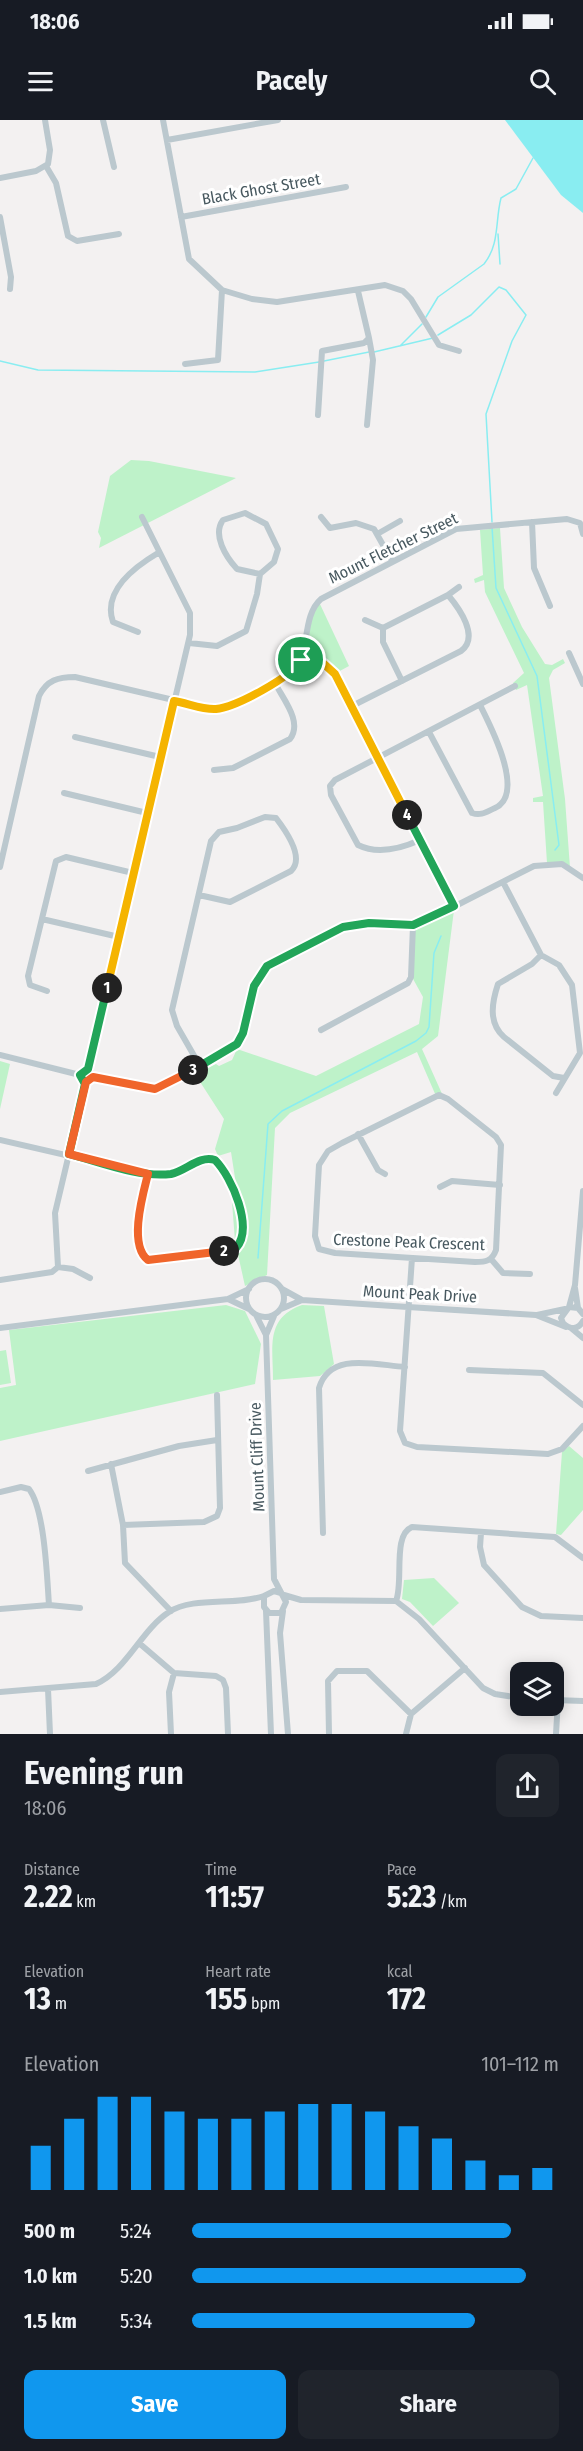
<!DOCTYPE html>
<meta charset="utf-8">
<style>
body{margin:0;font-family:"Fira Sans Condensed",sans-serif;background:#20242c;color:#f1f3f6;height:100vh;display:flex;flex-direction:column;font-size:22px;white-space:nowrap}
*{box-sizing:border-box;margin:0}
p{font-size:20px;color:#9ea1a6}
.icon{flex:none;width:33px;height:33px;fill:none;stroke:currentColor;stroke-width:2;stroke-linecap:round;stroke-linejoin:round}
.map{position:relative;height:1614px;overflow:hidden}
.drawer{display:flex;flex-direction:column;background:#171b24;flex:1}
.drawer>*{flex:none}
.controls{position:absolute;left:510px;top:1542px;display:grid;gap:12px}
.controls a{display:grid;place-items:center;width:54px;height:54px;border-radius:12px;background:#171b24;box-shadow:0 3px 15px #0003;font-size:30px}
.pin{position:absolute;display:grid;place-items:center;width:51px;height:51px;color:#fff;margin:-26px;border:3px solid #fff;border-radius:50%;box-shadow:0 2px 6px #0007}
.km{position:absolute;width:30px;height:30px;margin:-15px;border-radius:50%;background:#222;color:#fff;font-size:16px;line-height:30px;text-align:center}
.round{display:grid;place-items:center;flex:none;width:63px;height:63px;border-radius:12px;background:#20242c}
.overview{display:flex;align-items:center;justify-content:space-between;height:102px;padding:0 24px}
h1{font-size:33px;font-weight:700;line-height:45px}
.stats{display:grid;grid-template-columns:repeat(3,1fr);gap:9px;height:102px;padding:6px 24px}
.stats div{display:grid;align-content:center}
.stats b{font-size:30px;font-weight:700}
.stats small{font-size:16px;font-weight:400}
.stats p{font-size:16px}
.chart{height:168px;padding:12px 24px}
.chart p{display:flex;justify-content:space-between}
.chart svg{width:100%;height:108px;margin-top:6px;stroke:#1097ee;stroke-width:6}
.cta{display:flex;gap:12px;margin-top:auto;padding:12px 24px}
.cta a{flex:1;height:69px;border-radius:12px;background:#1097ee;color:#fff;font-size:24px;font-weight:700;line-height:69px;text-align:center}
.cta a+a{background:#20242c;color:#f1f3f6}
ul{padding:0 24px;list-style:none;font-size:20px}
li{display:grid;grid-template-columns:96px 72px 1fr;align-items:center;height:45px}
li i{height:15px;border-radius:8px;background:#1097ee}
.status{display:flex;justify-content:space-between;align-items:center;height:42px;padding:0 30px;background:#171b24;direction:ltr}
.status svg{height:16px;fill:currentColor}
header{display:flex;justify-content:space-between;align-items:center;height:78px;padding:0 24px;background:#171b24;font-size:27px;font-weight:700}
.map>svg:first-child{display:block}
.green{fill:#bef2c9}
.water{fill:#89edf1}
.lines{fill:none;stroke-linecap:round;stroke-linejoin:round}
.stream{stroke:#89edf1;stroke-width:1.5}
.minor{stroke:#bbc8ce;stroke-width:6}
.split-1-casing{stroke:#fff;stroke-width:12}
.split-2-casing{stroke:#fff;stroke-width:12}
.split-3-casing{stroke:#fff;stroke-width:12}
.split-4-casing{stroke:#fff;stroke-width:12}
.split-5-casing{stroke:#fff;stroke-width:12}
.split-1{stroke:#f5b400;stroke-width:8}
.split-2{stroke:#22a559;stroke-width:8}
.split-3{stroke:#f0652b;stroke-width:8}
.split-4{stroke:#22a559;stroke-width:8}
.split-5{stroke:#f5b400;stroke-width:8}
.labels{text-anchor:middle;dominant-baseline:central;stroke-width:6;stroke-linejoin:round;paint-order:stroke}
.street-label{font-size:16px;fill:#47585f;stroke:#fff}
</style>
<div class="status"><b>18:06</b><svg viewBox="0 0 49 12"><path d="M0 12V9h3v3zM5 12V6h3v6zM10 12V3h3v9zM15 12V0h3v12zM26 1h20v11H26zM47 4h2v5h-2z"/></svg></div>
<header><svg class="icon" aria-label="menu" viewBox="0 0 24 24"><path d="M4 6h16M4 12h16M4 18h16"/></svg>Pacely<svg class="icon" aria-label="search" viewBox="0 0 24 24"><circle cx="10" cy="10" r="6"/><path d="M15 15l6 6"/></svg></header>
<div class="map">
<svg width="583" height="1614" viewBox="0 0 583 1614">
<rect width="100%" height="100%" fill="#f3f1f1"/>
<path class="green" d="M131,340L149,341L236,358L99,428L101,418L98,412L110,356Z
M500,408L504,468L522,507L545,544L552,545L563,539L565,543L553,550L549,558L565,679L570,748L547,743L543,682H533V678L543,676L527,565L516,570L513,563L524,553L485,472L484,460L475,463L474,459L483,455L480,410Z
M319,482L349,546L336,553L303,540L314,485Z
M454,790L438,916L422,929L443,976H436L417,932L290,993L275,1008L267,1155L245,1166L235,1121L232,1082L238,1077L231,1032L218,1036L215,1029L224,999L195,954L216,944L219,946L232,940L237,929L316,956L419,904L423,877L412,857L415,808Z
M0,941L10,944L0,989Z
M226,1185L245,1191L261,1224L255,1264L0,1321V1268L16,1265L9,1210Z
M302,1185L324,1186L334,1244L320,1256L273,1260C273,1227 265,1198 302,1185Z
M6,1230L11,1263L0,1265V1231Z
M569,1326L583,1338V1390L561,1415L556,1414L562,1332Z
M434,1458L459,1483L433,1506L410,1482L402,1479L404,1460Z"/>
<path class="water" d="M505,0H583V93L561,75Z"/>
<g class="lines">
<path class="stream" d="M498,114L500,144
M426,197L438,177L484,144C500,124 495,101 501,78L516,69L533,38
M438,215L471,195L499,167L506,170L526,195L512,221L486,294L492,402
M400,226L422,204
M374,232L433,218
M0,241L38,250L255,252L319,242
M324,241L369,232
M492,407L496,468L537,556L559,725L555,730
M258,1138L268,1004L282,991L416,921L426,913L429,907L434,833L441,816"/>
<path class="minor" d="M103,0L114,47
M163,0L189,139L222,170L218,240L185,244
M167,20L278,0
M46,46L56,63L68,116L77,121L119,114
M0,58L36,51L48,44L50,30L45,0
M0,97L11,157L10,169
M181,97L346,67
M222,170L252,179L277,182L385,165L403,171L411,179L439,225L459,231
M318,295L322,231L364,223L369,218L358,171
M367,305L373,240L369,218
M245,393L266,404L278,429L274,442L260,454L237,449C226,437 212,415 223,400Z
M321,397L330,408L356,403L374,409L392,441
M532,402L534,448L550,486
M379,413L400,401
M448,475L459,467
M365,500L383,508
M138,512L113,502C102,471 136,446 158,433
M189,523L217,526L246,511L257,474L260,454
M569,533L583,564
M301,540L324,544L335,554L454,786
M352,586L461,531C480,517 459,488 448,475L383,508V522L402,561
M429,612L472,693C481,696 486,692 495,688C526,674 491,607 480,585
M75,617L160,637
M214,650L233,648L290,619C303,602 283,579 275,563
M64,673L147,693
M420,720C400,729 378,735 358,725L331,675L330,666L335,660L515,566
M0,747L39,576C47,560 58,557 75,557L212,589C231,587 294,558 301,540C308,520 305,493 321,479L456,409L567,399L580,403L583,414
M503,762L541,835L559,845L572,865L580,933L556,973
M199,775L230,782L291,751C305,738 286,711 276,698L265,697L237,708L219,712L211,721L172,890L177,906L200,946
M42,799L119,817
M541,835L532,844L498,864C492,882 488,903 504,917L553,956L564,958
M47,871L30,865L28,856L56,741L66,737L133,753
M321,910L408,863L411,857L413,805
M0,935L80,955
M80 955a6 6 0 1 1 12 0a6 6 0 1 1-12 0Z
M88,949L190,515V493L142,397
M93,957L155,969L170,964L223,934L240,919L254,866L263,851L343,807C370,800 398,809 424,802L534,746L562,744L583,758
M439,975L448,979L496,1017L501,1025L496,1130C492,1141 486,1142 475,1142L335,1133L319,1129L315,1116L319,1045L328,1031L342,1023Z
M358,1014L378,1050L385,1054
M0,1020L148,1054H170L203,1039L215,1040C232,1057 250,1102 239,1125L227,1131L154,1140L144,1137C131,1111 142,1080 148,1054
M440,1067L452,1061L500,1065
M412,1138L400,1311L405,1323L417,1327L548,1334L562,1329L583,1306
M491,1139L503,1153L530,1154
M58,1147L55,1093L86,962
M246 1178a19 19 0 1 1 38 0a19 19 0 1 1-38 0Z
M0,1160L52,1152L58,1147L73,1149L90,1158
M575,1168L578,1188
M282,1169L302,1180
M228,1179L249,1189
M569,1187L575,1165L583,1071
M281,1189L302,1180L408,1187L536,1195L566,1207
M583,1194L578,1188L569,1187L561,1198L563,1203C570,1210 578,1210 583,1201
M256,1195L266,1215L274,1459L286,1482L281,1493H269L264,1487V1476L274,1471L281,1473
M537,1195L565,1189
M0,1208L228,1179L249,1169
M571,1208L583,1218
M266,1215L274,1196
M469,1250L543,1253L583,1285
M111,1344L123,1405L125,1443L171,1491
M88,1351L179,1326L217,1320
M0,1372L21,1367L29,1369C45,1390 47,1458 49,1485
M123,1405L204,1402L217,1396L220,1388L217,1275
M323,1413L319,1268C330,1231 375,1245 405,1247
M481,1413L480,1427L484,1445L522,1487L541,1496L583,1498
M284,1475L301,1480L396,1481L419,1499L483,1568L495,1574L520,1578
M396,1481C404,1461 392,1415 412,1407L555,1417L583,1438
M0,1489L49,1485L80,1488
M266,1491L271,1614
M283,1491L280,1513L288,1614
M139,1523L174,1553L216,1556L223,1560L226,1568L228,1614
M48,1569L50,1614
M0,1572L96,1564C127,1550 141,1510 169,1492C193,1476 236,1486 264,1476
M554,1580L583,1581
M411,1594L465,1548
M171,1614L169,1572L174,1553
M329,1614L328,1561L337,1551H367L411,1594
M406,1614L411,1594
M556,1614L558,1580"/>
</g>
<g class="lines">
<g class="split-1-casing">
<path id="split-1" d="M107,868L174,581C187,583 203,590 216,589C236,587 292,557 301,540"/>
</g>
<g class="split-2-casing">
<path id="split-2" d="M107,868L88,949L80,955L85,964L69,1034C100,1042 138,1058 171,1054C186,1051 199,1035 215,1040C232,1057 254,1108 236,1128L224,1131"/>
</g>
<g class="split-3-casing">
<path id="split-3" d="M193,950L155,969L93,957L86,962L69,1034L148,1054C143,1074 128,1125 148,1140L224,1131"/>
</g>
<g class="split-4-casing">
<path id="split-4" d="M193,950L237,924L243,913L254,866L267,846L343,807L369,803L413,805L454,786L407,695"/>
</g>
<g class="split-5-casing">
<path id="split-5" d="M301,540L324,544L335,554L407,695"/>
</g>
<use href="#split-1" class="split-1"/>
<use href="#split-2" class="split-2"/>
<use href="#split-3" class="split-3"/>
<use href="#split-4" class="split-4"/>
<use href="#split-5" class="split-5"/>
</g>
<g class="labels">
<g class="street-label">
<text transform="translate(261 69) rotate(-10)">Black Ghost Street</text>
<text transform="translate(393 428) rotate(-26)">Mount Fletcher Street</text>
<text transform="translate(409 1122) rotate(2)">Crestone Peak Crescent</text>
<text transform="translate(420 1174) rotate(3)">Mount Peak Drive</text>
<text transform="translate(257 1337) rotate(-92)">Mount Cliff Drive</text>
</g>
</g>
</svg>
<div class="controls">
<a><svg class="icon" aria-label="layers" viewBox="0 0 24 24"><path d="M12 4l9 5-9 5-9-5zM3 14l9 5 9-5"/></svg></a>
</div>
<div class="pin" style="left:301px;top:540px;background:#1e9e55"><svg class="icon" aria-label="arrive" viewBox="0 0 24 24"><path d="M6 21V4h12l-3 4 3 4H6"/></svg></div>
<b class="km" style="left:107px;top:868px">1</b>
<b class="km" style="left:224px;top:1131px">2</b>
<b class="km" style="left:193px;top:950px">3</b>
<b class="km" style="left:407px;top:695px">4</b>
</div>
<section class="drawer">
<div class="overview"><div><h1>Evening run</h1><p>18:06</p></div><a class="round"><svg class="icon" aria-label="share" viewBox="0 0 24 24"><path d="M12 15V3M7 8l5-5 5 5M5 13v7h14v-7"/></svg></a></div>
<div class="stats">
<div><p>Distance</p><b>2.22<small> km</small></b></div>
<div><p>Time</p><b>11:57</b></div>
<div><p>Pace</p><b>5:23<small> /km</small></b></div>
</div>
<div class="stats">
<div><p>Elevation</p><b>13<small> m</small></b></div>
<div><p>Heart rate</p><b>155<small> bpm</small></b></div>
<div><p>kcal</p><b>172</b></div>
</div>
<div class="chart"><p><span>Elevation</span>101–112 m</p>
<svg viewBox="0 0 160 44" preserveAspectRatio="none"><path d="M5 44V26M15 44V15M25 44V6M35 44V6M45 44V12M55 44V15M65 44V15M75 44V12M85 44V9M95 44V9M105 44V12M115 44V18M125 44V23M135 44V32M145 44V38M155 44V35"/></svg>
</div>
<ul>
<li><b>500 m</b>5:24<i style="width:87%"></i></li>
<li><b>1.0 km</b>5:20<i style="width:91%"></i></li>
<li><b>1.5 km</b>5:34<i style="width:77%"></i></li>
</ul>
<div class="cta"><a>Save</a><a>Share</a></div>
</section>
